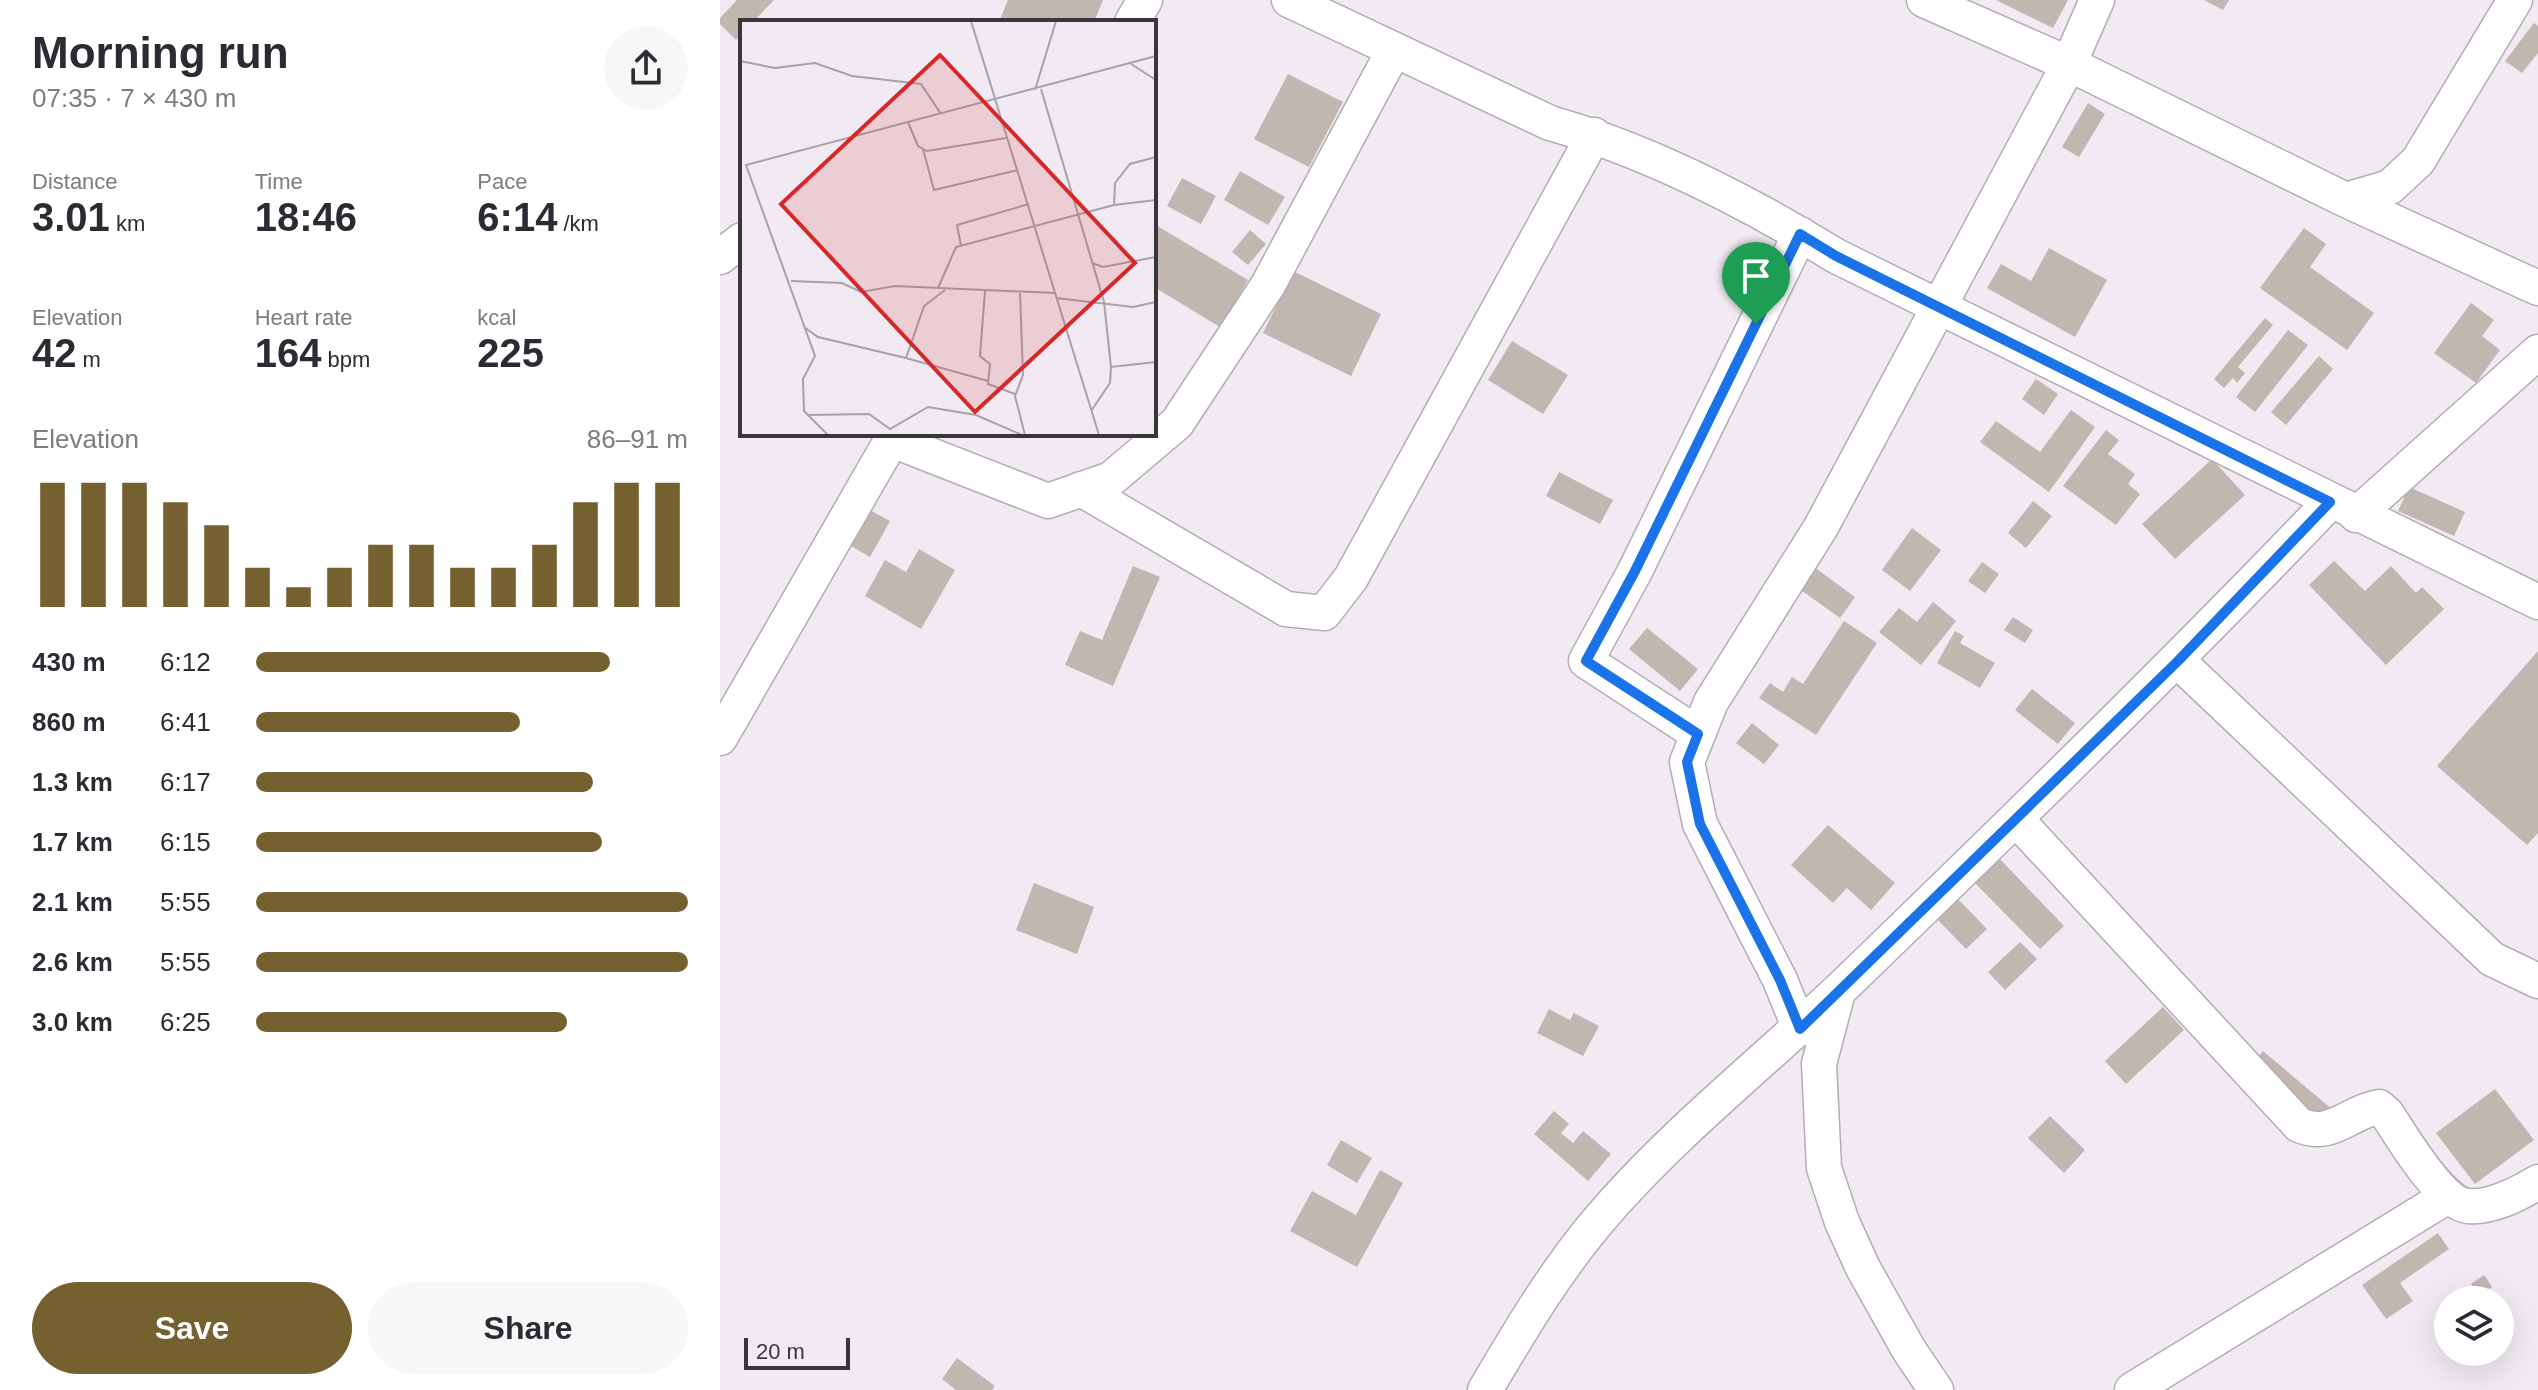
<!DOCTYPE html>
<meta charset="utf-8">
<style>
body{margin:0;font-family:Helvetica,sans-serif;background:#f7f7f7;color:#2b2b33;height:100vh;display:flex;flex-direction:column;font-size:30px;white-space:nowrap}
*{box-sizing:border-box;margin:0}
p{font-size:26px;color:#7c7c81}
.icon{flex:none;width:44px;height:44px;fill:none;stroke:currentColor;stroke-width:2;stroke-linecap:round;stroke-linejoin:round}
.map{position:relative;flex:1;overflow:hidden}
.panel{display:flex;flex-direction:column;background:#fff;width:720px}
.panel>*{flex:none}
.fabs{position:absolute;left:1714px;top:1286px;display:grid;gap:16px}
.fabs a{display:grid;place-items:center;width:80px;height:80px;border-radius:50%;background:#fff;box-shadow:0 8px 32px #0002;font-size:40px}
.scale{position:absolute;left:24px;bottom:20px;width:106px;box-sizing:border-box;padding-left:8px;border:4px solid #393639;border-top:0;font-size:22px;line-height:28px;white-space:nowrap;color:#393639;-webkit-text-stroke:6px #f1eaf2;paint-order:stroke}
.pin{position:absolute;display:grid;place-items:center;width:68px;height:68px;color:#fff;margin:-82px -34px;border-radius:50% 50% 50% 0;rotate:-45deg;box-shadow:0 0 8px #0007}
.pin .icon{rotate:45deg}
.round{display:grid;place-items:center;flex:none;width:84px;height:84px;border-radius:42px;background:#f7f7f7}
.headline{display:flex;align-items:center;justify-content:space-between;height:136px;padding:0 32px}
h1{font-size:44px;font-weight:800;line-height:60px}
.metrics{display:grid;grid-template-columns:repeat(3,1fr);gap:12px;height:136px;padding:8px 32px}
.metrics div{display:grid;align-content:center}
.metrics b{font-size:40px;font-weight:800}
.metrics small{font-size:22px;font-weight:400}
.metrics p{font-size:22px}
.chart{height:224px;padding:16px 32px}
.chart p{display:flex;justify-content:space-between}
.chart svg{width:100%;height:144px;margin-top:8px;stroke:#75602f;stroke-width:6}
.cta{display:flex;gap:16px;margin-top:auto;padding:16px 32px}
.cta a{flex:1;height:92px;border-radius:48px;background:#75602f;color:#fff;font-size:32px;font-weight:800;line-height:92px;text-align:center}
.cta a+a{background:#f7f7f7;color:#2b2b33}
ul{padding:0 32px;list-style:none;font-size:26px}
li{display:grid;grid-template-columns:128px 96px 1fr;align-items:center;height:60px}
li i{height:20px;border-radius:10px;background:#75602f}
main{display:flex;flex:1;min-height:0}
.map>svg:first-child{display:block}
.building{fill:#c0b7b1}
.lines{fill:none;stroke-linecap:round;stroke-linejoin:round}
.minor-casing{stroke:#b3acb4;stroke-width:37}
.minor{stroke:#fff;stroke-width:34}
.route-casing{stroke:#fff;stroke-width:16}
.route{stroke:#1a73e8;stroke-width:10}
.inset-road{fill:none;stroke:#a7a2a8;stroke-width:2}
.view{fill:#d62828;fill-opacity:0.15;stroke:#d62828;stroke-width:4}
.inset-edge{fill:none;stroke:#393639;stroke-width:4}
</style>
<main>
<section class="panel">
<div class="headline"><div><h1>Morning run</h1><p>07:35 · 7 × 430 m</p></div><a class="round"><svg class="icon" aria-label="share" viewBox="0 0 24 24"><path d="M12 15V3M7 8l5-5 5 5M5 13v7h14v-7"/></svg></a></div>
<div class="metrics">
<div><p>Distance</p><b>3.01<small> km</small></b></div>
<div><p>Time</p><b>18:46</b></div>
<div><p>Pace</p><b>6:14<small> /km</small></b></div>
</div>
<div class="metrics">
<div><p>Elevation</p><b>42<small> m</small></b></div>
<div><p>Heart rate</p><b>164<small> bpm</small></b></div>
<div><p>kcal</p><b>225</b></div>
</div>
<div class="chart"><p><span>Elevation</span>86–91 m</p>
<svg viewBox="0 0 160 44" preserveAspectRatio="none"><path d="M5 44V6M15 44V6M25 44V6M35 44V12M45 44V19M55 44V32M65 44V38M75 44V32M85 44V25M95 44V25M105 44V32M115 44V32M125 44V25M135 44V12M145 44V6M155 44V6"/></svg>
</div>
<ul>
<li><b>430 m</b>6:12<i style="width:82%"></i></li>
<li><b>860 m</b>6:41<i style="width:61%"></i></li>
<li><b>1.3 km</b>6:17<i style="width:78%"></i></li>
<li><b>1.7 km</b>6:15<i style="width:80%"></i></li>
<li><b>2.1 km</b>5:55<i style="width:100%"></i></li>
<li><b>2.6 km</b>5:55<i style="width:100%"></i></li>
<li><b>3.0 km</b>6:25<i style="width:72%"></i></li>
</ul>
<div class="cta"><a>Save</a><a>Share</a></div>
</section>
<div class="map">
<svg width="1818" height="1390" viewBox="0 0 1818 1390">
<rect width="100%" height="100%" fill="#f1eaf2"/>
<path class="building" d="M17,0H54L33,22H22V33L16,40L0,24V18Z
M288,0H383L374,22H279Z
M1276,0H1348L1333,28Z
M1484,0H1509L1503,10Z
M1814,23L1818,26V53L1802,73L1785,61Z
M568,74L623,102L589,167L534,139Z
M1368,103L1385,114L1359,157L1342,147Z
M520,171L565,197L548,225L504,200Z
M462,178L496,196L481,224L447,206Z
M434,224L528,280L500,327L434,287Z
M1584,228L1606,244L1590,267L1654,313L1627,350L1540,288Z
M530,230L546,244L528,265L512,252Z
M1329,248L1387,280L1355,337L1267,288L1281,264L1311,281Z
M573,271L661,314L631,376L543,333Z
M1751,303L1774,320L1762,336L1780,350L1756,383L1714,353Z
M1545,318L1553,325L1518,367L1525,373L1517,383L1513,378L1504,388L1494,379Z
M1568,330L1588,345L1535,412L1516,397Z
M792,341L848,375L823,414L768,380Z
M1599,356L1613,369L1566,425L1551,412Z
M1316,379L1338,394L1324,415L1302,399Z
M1351,410L1375,427L1329,492L1260,442L1276,421L1320,452Z
M1386,430L1399,440L1388,454L1415,474L1408,484L1420,494L1396,525L1343,486Z
M1492,459L1525,495L1455,559L1422,524Z
M839,472L893,500L880,524L826,496Z
M1689,487L1745,512L1734,536L1678,511Z
M1313,501L1332,516L1306,548L1288,533Z
M146,508L170,521L150,557L127,544Z
M1192,528L1221,550L1190,591L1162,570Z
M199,549L235,570L201,629L145,596L165,560L186,572Z
M1614,561L1645,591L1671,566L1696,593L1702,587L1724,609L1666,665L1589,585Z
M1262,562L1279,574L1265,593L1248,581Z
M413,566L440,577L393,686L345,665L360,631L382,640Z
M1094,567L1135,597L1120,618L1078,588Z
M1213,602L1236,621L1201,665L1159,632L1179,608L1197,622Z
M1293,617L1313,630L1305,643L1284,630Z
M1124,621L1157,643L1096,735L1039,698L1050,683L1063,692L1072,677L1083,684Z
M927,628L978,669L960,691L909,649Z
M1235,631L1244,636L1240,643L1275,663L1260,688L1217,663Z
M1818,651V833L1807,845L1717,766Z
M1312,689L1355,723L1338,744L1295,710Z
M1032,723L1059,745L1044,764L1016,743Z
M1108,825L1175,883L1151,910L1127,888L1113,903L1071,865Z
M1278,857L1344,926L1320,949L1253,881Z
M314,883L374,907L357,954L296,930Z
M1236,897L1267,929L1246,949L1215,917Z
M1300,942L1317,959L1285,990L1268,972Z
M1443,1007L1464,1030L1406,1084L1385,1061Z
M829,1009L850,1020L854,1013L879,1026L863,1056L817,1033Z
M1543,1051L1613,1110L1602,1124L1532,1065Z
M1775,1089L1814,1140L1755,1184L1716,1133Z
M834,1111L849,1124L841,1133L853,1143L863,1131L891,1154L868,1181L814,1134Z
M1330,1116L1365,1150L1344,1173L1308,1138Z
M621,1140L652,1158L637,1183L607,1165Z
M660,1170L683,1183L637,1267L570,1231L592,1191L636,1215Z
M1718,1233L1729,1249L1680,1283L1693,1301L1666,1319L1642,1285Z
M1764,1275L1772,1287L1759,1296L1751,1284Z
M237,1358L275,1386L272,1390H236L222,1379Z"/>
<g class="lines">
<g class="minor-casing">
<path id="minor" d="M569,0L830,123C930,151 1028,202 1116,256L1818,602
M1204,0L1349,64L1626,200L1818,288
M412,22L425,0
M1626,200L1670,187L1698,161L1795,0
M0,257L22,240
M172,440L328,501L391,479L457,423L548,285L674,50
M361,489L566,609L604,613L631,578L874,135
M1636,515L1818,352
M1458,661L1772,959L1818,981
M978,734L866,661L915,571L1080,234
M0,738L175,434
M1296,819L1579,1125C1612,1139 1628,1112 1659,1107L1667,1114C1681,1136 1722,1204 1748,1206C1772,1208 1798,1194 1818,1182
M1118,992L1099,1064L1104,1168L1122,1222L1143,1268L1189,1350L1216,1390
M1080,1029L1060,980L980,824L967,762L991,702L1101,527L1349,64L1377,0
M765,1390C800,1331 834,1273 878,1221C955,1130 1052,1056 1137,973C1297,818 1456,663 1610,502
M1412,1390L1728,1196"/>
</g>
<use href="#minor" class="minor"/>
</g>
<g class="lines">
<g class="route-casing">
<path id="route" d="M1080,234L1116,256L1610,502L1458,661L1080,1029L1060,980L980,824L967,762L978,734L866,661L915,571Z"/>
</g>
<use href="#route" class="route"/>
</g>
<g transform="translate(20 20)">
<rect width="416" height="416" fill="#f1eaf2"/>
<path class="inset-road" d="M231,1L359,415M0,41L35,48L75,43L112,56L181,64L201,94M391,44L416,60M301,69L364,282L371,347L416,342M295,70L316,1M168,102L178,126L187,131L266,118M183,129L194,170L278,150M374,185L375,163L390,144L416,137M221,226L217,205L289,184M352,243L363,247L416,237M51,261L102,263L121,272L155,266L315,273M198,268L216,227L374,185L416,180M245,271L240,336L250,344L248,364L275,374M280,273L283,355L275,376L285,415M316,278L393,287L416,282M64,307L78,317L166,338L184,286L205,270M166,338L248,361M351,391L370,363L371,347M68,395L129,394L150,409L188,387L236,395L282,415M88,415L64,391L63,359L75,336L6,145L416,36"/>
<path class="view" d="M200,35L395,243L235,392L41,184Z"/>
<rect width="416" height="416" class="inset-edge"/>
</g>
</svg>
<div class="fabs">
<a><svg class="icon" aria-label="layers" viewBox="0 0 24 24"><path d="M12 4l9 5-9 5-9-5zM3 14l9 5 9-5"/></svg></a>
</div>
<div class="scale">20 m</div>
<div class="pin" style="left:1036px;top:324px;background:#1e9e55"><svg class="icon" aria-label="arrive" viewBox="0 0 24 24"><path d="M6 21V4h12l-3 4 3 4H6"/></svg></div>
</div>
</main>
